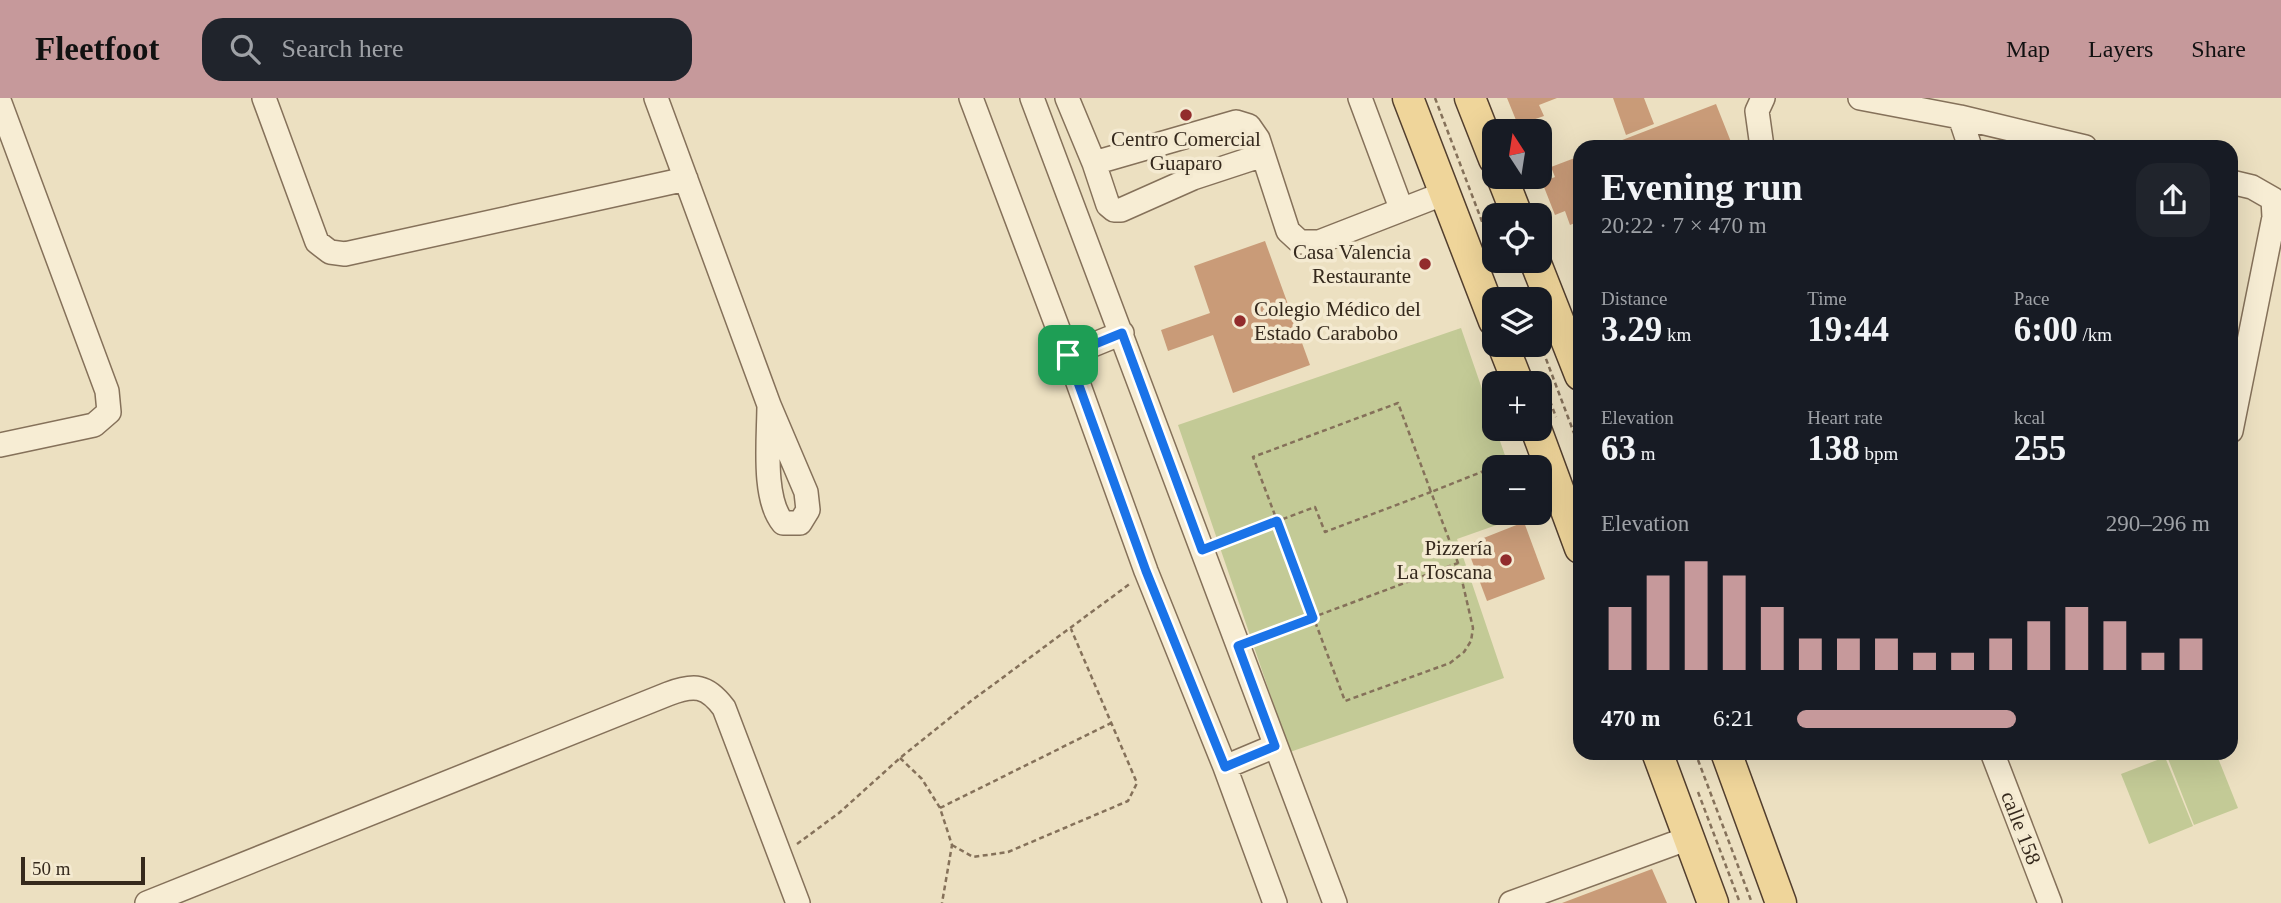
<!DOCTYPE html>
<meta charset="utf-8">
<style>
body{margin:0;font-family:Georgia,serif;background:#20242c;color:#f1f3f6;height:100vh;display:flex;flex-direction:column;font-size:26px;white-space:nowrap}
*{box-sizing:border-box;margin:0}
p{font-size:23px;color:#9ea1a6}
.icon{flex:none;width:38px;height:38px;fill:none;stroke:currentColor;stroke-width:2;stroke-linecap:round;stroke-linejoin:round}
.map{position:relative;flex:1;overflow:hidden}
.drawer{position:absolute;left:1573px;top:42px;width:665px;height:620px;display:flex;flex-direction:column;background:#171b24;border-radius:21px;box-shadow:0 7px 28px #0002}
.drawer>*{flex:none}
.needle{width:46px;rotate:348deg}
.buttons{position:absolute;left:1482px;top:21px;display:grid;gap:14px}
.buttons a{display:grid;place-items:center;width:70px;height:70px;border-radius:14px;background:#171b24;box-shadow:0 7px 28px #0002;font-size:35px}
.scale{position:absolute;left:21px;bottom:18px;width:124px;box-sizing:border-box;padding-left:7px;border:4px solid #35291d;border-top:0;font-size:19px;line-height:24px;white-space:nowrap;color:#35291d;-webkit-text-stroke:5px #f4ead1;paint-order:stroke}
.pin{position:absolute;display:grid;place-items:center;width:60px;height:60px;color:#fff;margin:-30px;border-radius:14px;box-shadow:0 4px 10px #0006}
.round{display:grid;place-items:center;flex:none;width:74px;height:74px;border-radius:21px;background:#20242c}
.head{display:flex;align-items:center;justify-content:space-between;height:119px;padding:0 28px}
h1{font-size:38px;font-weight:700;line-height:52px}
.stats{display:grid;grid-template-columns:repeat(3,1fr);gap:10px;height:119px;padding:7px 28px}
.stats div{display:grid;align-content:center}
.stats b{font-size:35px;font-weight:700}
.stats small{font-size:19px;font-weight:400}
.stats p{font-size:19px}
.chart{height:196px;padding:14px 28px}
.chart p{display:flex;justify-content:space-between}
.chart svg{width:100%;height:126px;margin-top:7px;stroke:#c6999b;stroke-width:6}
ul{padding:0 28px;list-style:none;font-size:23px}
li{display:grid;grid-template-columns:112px 84px 1fr;align-items:center;height:52px}
li i{height:18px;border-radius:9px;background:#c6999b}
header{display:flex;align-items:center;gap:42px;box-sizing:border-box;height:98px;padding:0 35px;background:#c6999b;color:#111}
header strong{font-size:33px}
nav{display:flex;gap:38px;margin-inline-start:auto;font-size:24px}
.search{width:490px;height:63px;background:#20242c;display:flex;align-items:center;gap:18px;box-sizing:border-box;padding:0 24px;border-radius:21px;color:#9ea1a6;font-size:26px}
.map>svg:first-child{display:block}
.green{fill:#c3ca96}
.building{fill:#c99b78}
.lines{fill:none;stroke-linecap:round;stroke-linejoin:round}
.minor-casing{stroke:#85715a;stroke-width:26}
.major-casing{stroke:#533f2e;stroke-width:33}
.path{stroke:#85715a;stroke-width:2.5;stroke-dasharray:5 3.5;stroke-linecap:butt}
.minor{stroke:#f7edd4;stroke-width:23}
.major{stroke:#efd59a;stroke-width:30}
.route-casing{stroke:#fff;stroke-width:14}
.route{stroke:#1a73e8;stroke-width:9}
.poi-dot{fill:#922c2c;stroke:#f4ead1;stroke-width:2.5}
.labels{text-anchor:middle;dominant-baseline:central;stroke-width:7;stroke-linejoin:round;paint-order:stroke}
.poi-label{font-size:21px;fill:#35291d;stroke:#f4ead1;text-anchor:end}
.street-label{font-size:21px;fill:#35291d;stroke:#f4ead1}
</style>
<header>
<strong>Fleetfoot</strong>
<div class="search"><svg class="icon" aria-label="search" viewBox="0 0 24 24"><circle cx="10" cy="10" r="6"/><path d="M15 15l6 6"/></svg>Search here</div>
<nav><a>Map</a><a>Layers</a><a>Share</a></nav>
</header>
<div class="map">
<svg width="2281" height="805" viewBox="0 0 2281 805">
<rect width="100%" height="100%" fill="#ece0c1"/>
<path class="green" d="M1461,230L1509,369H1494V415H1525V417L1457,441L1504,580L1290,654L1178,327Z
M2175,655H2216L2238,710L2194,727L2167,658Z
M2165,659L2193,728L2149,746L2121,676Z"/>
<path class="building" d="M1507,0H1557L1539,7L1544,18L1518,27Z
M1613,0H1644L1654,26L1626,37Z
M1716,6L1733,49H1604Z
M1580,58V123L1570,127L1565,113L1555,117L1542,84L1555,79L1551,69Z
M1265,143L1310,267L1233,295L1213,237L1168,253L1161,232L1210,215L1194,168Z
M1524,424L1545,481L1487,503L1466,447Z
M1652,771L1667,805H1562Z"/>
<g class="lines">
<g class="minor-casing">
<path id="minor" d="M264,0L317,144L330,154L345,156L686,81
M656,0L769,307L806,394L808,412L800,425H783C762,400 769,340 769,307
M971,0L1068,257L1146,473L1225,669L1275,805
M1032,0L1335,805
M1067,0L1094,65L1236,24L1249,28L1258,41L1288,133L1300,144H1319L1445,95
M1360,0L1401,110
M1860,0L1960,19L2085,49
M0,5L107,293L109,314L94,327L0,347
M1960,19L1970,49
M1762,49L1757,13L1763,0
M1094,65L1108,107L1114,112H1121L1193,80L1263,57
M2231,84L2252,89L2273,101L2274,119L2231,333
M1068,257L1122,235
M1992,654L2050,805
M1225,669L1275,648
M147,805L668,596C694,586 707,587 724,610L798,805
M1511,805L1689,740"/>
</g>
<g class="major-casing">
<path id="major" d="M1408,0L1494,223
M1470,0L1494,61
M1502,79L1517,117
M1535,163L1580,277
M1503,247L1518,285
M1536,331L1580,450
M1657,654L1713,805
M1726,654L1781,805"/>
</g>
<path class="path" d="M1435,0L1494,155
M1497,163L1501,173
M1509,163L1512,172
M1540,245L1580,351
M1541,279L1556,319
M1495,369L1521,359
M1219,445L1315,409L1325,434L1431,394L1458,465L1473,530L1471,543L1464,554L1450,565L1345,603L1253,359L1398,305L1431,394L1494,369
M1255,541L1458,465
M1695,654L1752,805
M900,660L922,681L940,710L952,747L942,805
M1698,694L1740,805
M940,710L1111,625
M797,746L839,715L900,660L971,603L1131,485
M952,747L973,759L1008,754L1128,703L1137,685L1071,531"/>
<use href="#minor" class="minor"/>
<use href="#major" class="major"/>
</g>
<g class="lines">
<g class="route-casing">
<path id="route" d="M1122,235L1202,452L1277,423L1313,520L1238,548L1275,648L1225,669L1146,473L1068,257Z"/>
</g>
<use href="#route" class="route"/>
</g>
<g class="poi-dot">
<circle cx="1186" cy="17" r="7"/>
<circle cx="1425" cy="166" r="7"/>
<circle cx="1240" cy="223" r="7"/>
<circle cx="1506" cy="462" r="7"/>
</g>
<g class="labels">
<g class="poi-label">
<text x="1186" y="41" text-anchor="middle">Centro Comercial<tspan x="1186" dy="24">Guaparo</tspan></text>
<text x="1411" y="154">Casa Valencia<tspan x="1411" dy="24">Restaurante</tspan></text>
<text x="1254" y="211" text-anchor="start">Colegio Médico del<tspan x="1254" dy="24">Estado Carabobo</tspan></text>
<text x="1492" y="450">Pizzería<tspan x="1492" dy="24">La Toscana</tspan></text>
</g>
<g class="street-label">
<text transform="translate(2021 730) rotate(69)">calle 158</text>
</g>
</g>
</svg>
<div class="buttons">
<a><svg class="needle" viewBox="-14 -14 28 28"><path d="M0-13l5 13h-10z" fill="#e53935"/><path d="M0 13l5-13h-10z" fill="#9ea1a6"/></svg></a>
<a><svg class="icon" aria-label="locate" viewBox="0 0 24 24"><circle cx="12" cy="12" r="6"/><path d="M12 2v4M12 18v4M2 12h4M18 12h4"/></svg></a>
<a><svg class="icon" aria-label="layers" viewBox="0 0 24 24"><path d="M12 4l9 5-9 5-9-5zM3 14l9 5 9-5"/></svg></a>
<a>+</a>
<a>−</a>
</div>
<div class="scale">50 m</div>
<div class="pin" style="left:1068px;top:257px;background:#1e9e55"><svg class="icon" aria-label="arrive" viewBox="0 0 24 24"><path d="M6 21V4h12l-3 4 3 4H6"/></svg></div>
<section class="drawer">
<div class="head"><div><h1>Evening run</h1><p>20:22 · 7 × 470 m</p></div><a class="round"><svg class="icon" aria-label="share" viewBox="0 0 24 24"><path d="M12 15V3M7 8l5-5 5 5M5 13v7h14v-7"/></svg></a></div>
<div class="stats">
<div><p>Distance</p><b>3.29<small> km</small></b></div>
<div><p>Time</p><b>19:44</b></div>
<div><p>Pace</p><b>6:00<small> /km</small></b></div>
</div>
<div class="stats">
<div><p>Elevation</p><b>63<small> m</small></b></div>
<div><p>Heart rate</p><b>138<small> bpm</small></b></div>
<div><p>kcal</p><b>255</b></div>
</div>
<div class="chart"><p><span>Elevation</span>290–296 m</p>
<svg viewBox="0 0 160 44" preserveAspectRatio="none"><path d="M5 44V22M15 44V11M25 44V6M35 44V11M45 44V22M55 44V33M65 44V33M75 44V33M85 44V38M95 44V38M105 44V33M115 44V27M125 44V22M135 44V27M145 44V38M155 44V33"/></svg>
</div>
<ul>
<li><b>470 m</b>6:21<i style="width:53%"></i></li>
</ul>
</section>
</div>
